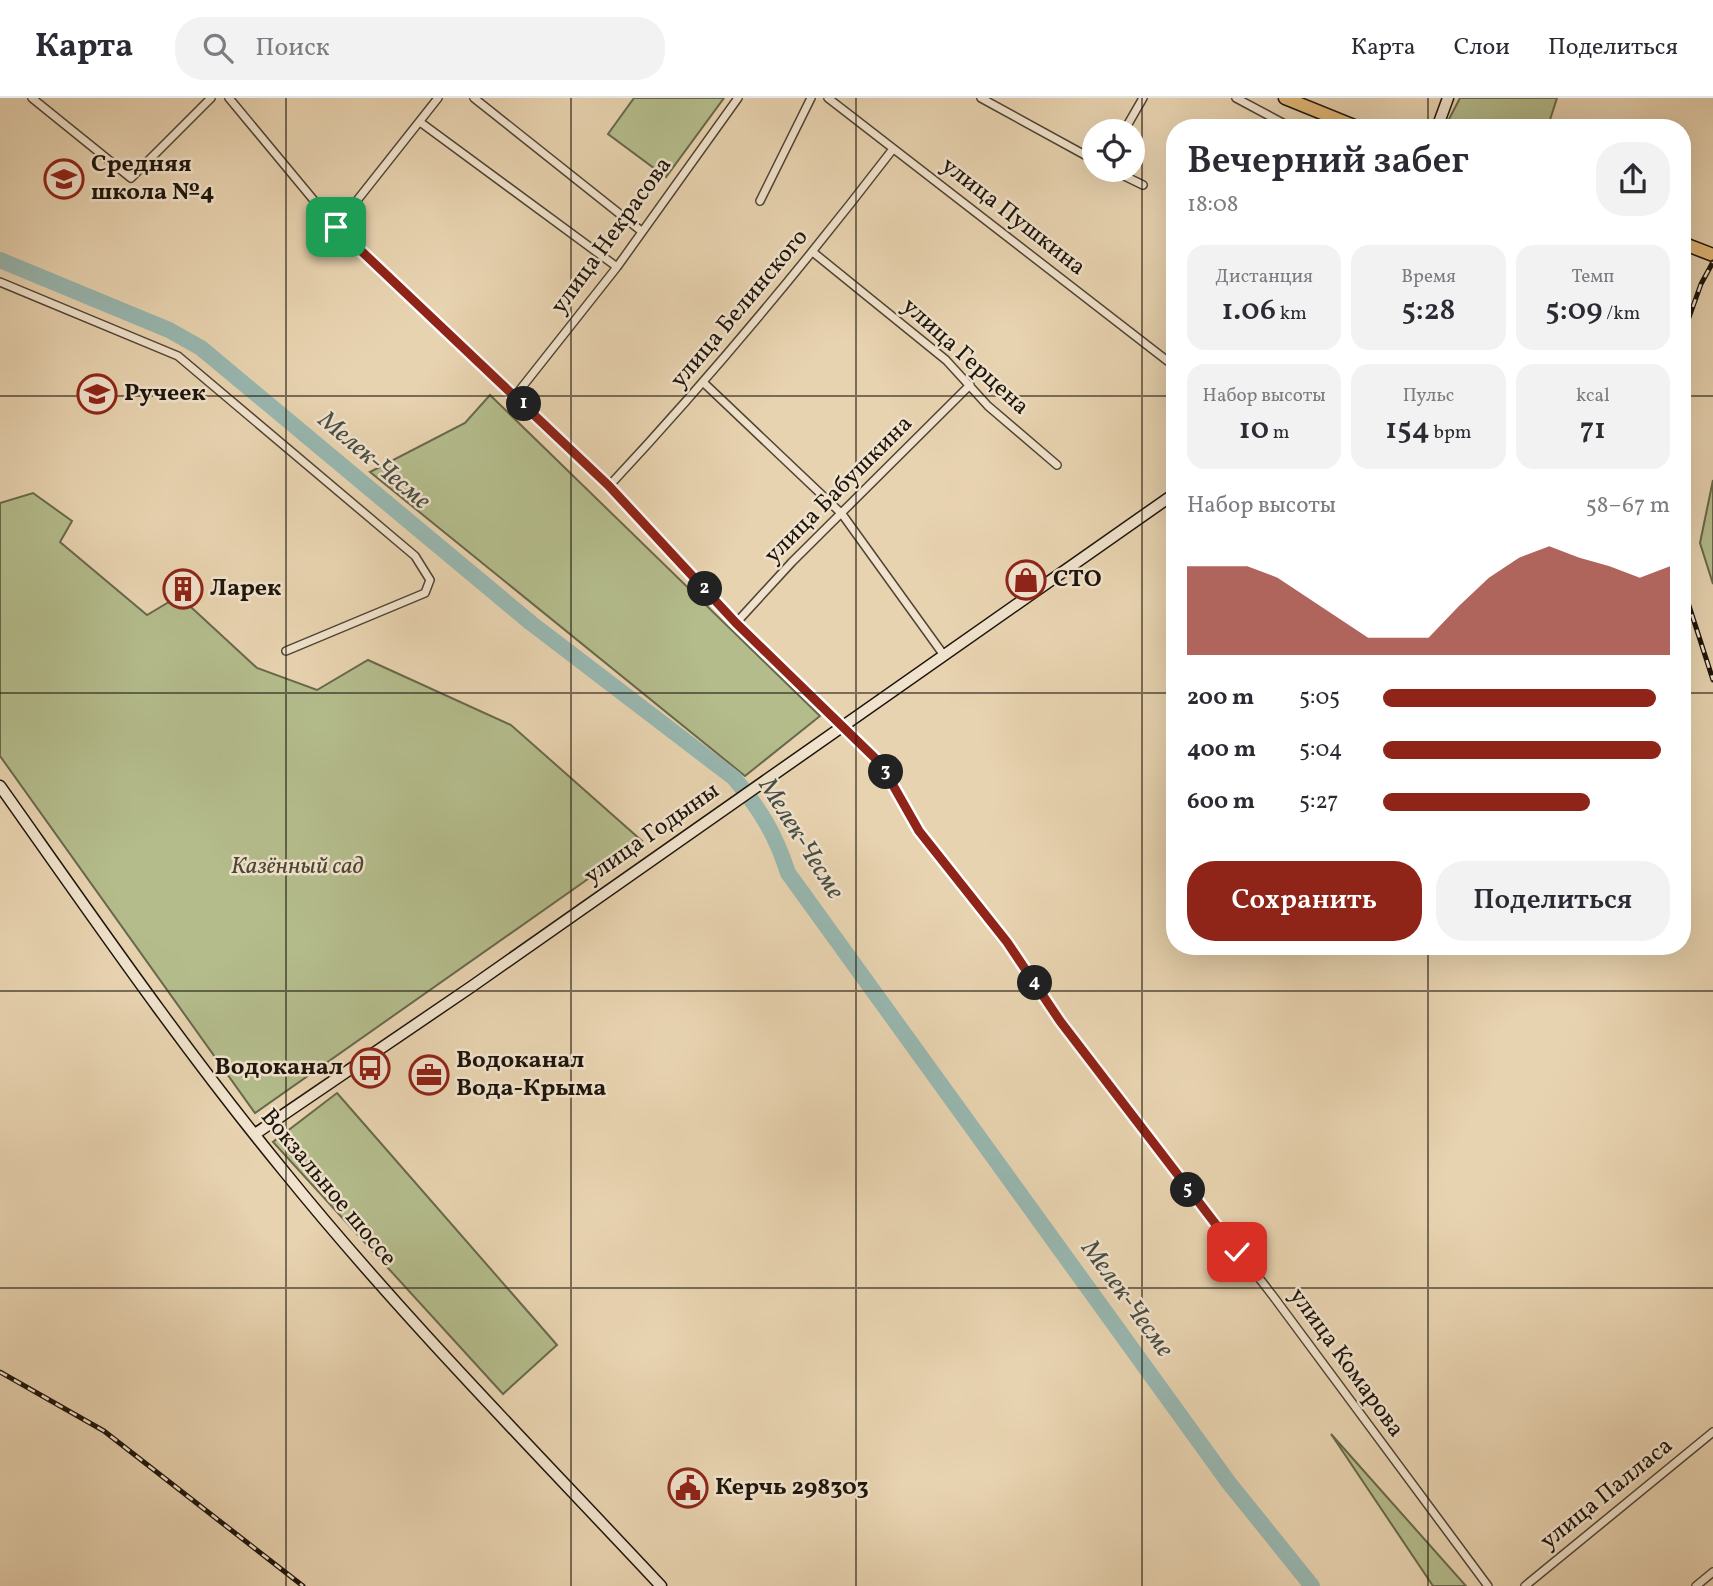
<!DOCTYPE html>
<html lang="ru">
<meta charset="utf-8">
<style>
body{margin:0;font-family:Vollkorn,serif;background:#f2f2f3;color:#2b2b33;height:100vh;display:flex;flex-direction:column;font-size:26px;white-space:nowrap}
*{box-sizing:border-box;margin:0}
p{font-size:23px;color:#7c7c81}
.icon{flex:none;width:38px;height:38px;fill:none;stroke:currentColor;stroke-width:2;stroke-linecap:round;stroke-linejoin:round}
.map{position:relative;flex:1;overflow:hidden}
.sheet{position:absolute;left:1166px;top:21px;width:525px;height:836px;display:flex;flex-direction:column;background:#fff;border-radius:28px;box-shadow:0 7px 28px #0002}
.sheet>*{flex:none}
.tools{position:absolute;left:1082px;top:21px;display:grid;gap:14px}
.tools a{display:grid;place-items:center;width:63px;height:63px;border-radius:50%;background:#fff;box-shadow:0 7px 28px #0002;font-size:35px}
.pin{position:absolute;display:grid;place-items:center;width:60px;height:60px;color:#fff;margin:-30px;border-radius:14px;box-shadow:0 4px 10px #0006}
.km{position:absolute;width:35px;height:35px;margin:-18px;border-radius:50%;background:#222;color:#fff;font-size:19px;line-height:35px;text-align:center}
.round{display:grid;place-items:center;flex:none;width:74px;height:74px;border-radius:28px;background:#f2f2f3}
.summary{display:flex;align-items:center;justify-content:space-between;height:119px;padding:0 21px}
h1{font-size:38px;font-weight:600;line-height:52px}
.metrics{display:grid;grid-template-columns:repeat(3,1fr);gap:10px;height:119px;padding:7px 21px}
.metrics div{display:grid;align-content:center;border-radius:18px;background:#f2f2f3;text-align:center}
.metrics b{font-size:30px;font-weight:600}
.metrics small{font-size:19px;font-weight:400}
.metrics p{font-size:19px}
.chart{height:196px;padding:14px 21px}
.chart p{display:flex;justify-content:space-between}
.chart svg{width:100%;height:126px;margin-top:7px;fill:#8f2418;opacity:.7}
.primary-button{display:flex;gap:14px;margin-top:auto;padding:14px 21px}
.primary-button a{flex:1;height:80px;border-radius:28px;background:#8f2418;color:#fff;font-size:28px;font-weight:600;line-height:80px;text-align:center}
.primary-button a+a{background:#f2f2f3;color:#2b2b33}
ul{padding:0 21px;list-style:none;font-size:23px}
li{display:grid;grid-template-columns:112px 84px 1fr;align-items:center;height:52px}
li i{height:18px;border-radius:9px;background:#8f2418}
header{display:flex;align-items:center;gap:42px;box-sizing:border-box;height:98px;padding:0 35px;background:#fff;border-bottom:2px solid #e1e1e2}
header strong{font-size:33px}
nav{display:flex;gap:38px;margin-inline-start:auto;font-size:24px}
.search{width:490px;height:63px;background:#f2f2f3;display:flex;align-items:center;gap:18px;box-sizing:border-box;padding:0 24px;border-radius:28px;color:#7c7c81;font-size:26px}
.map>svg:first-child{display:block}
.green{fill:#b4bc8c;stroke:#68684c;stroke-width:2}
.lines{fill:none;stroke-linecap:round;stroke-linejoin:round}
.river{stroke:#98b7b0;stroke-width:16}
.street-casing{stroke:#504435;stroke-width:10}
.secondary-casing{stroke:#1d150c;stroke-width:13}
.primary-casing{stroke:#1d150c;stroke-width:15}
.street{stroke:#f0e2cc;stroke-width:7}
.secondary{stroke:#f0e2cc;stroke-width:10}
.primary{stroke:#e4ba78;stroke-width:12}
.rail-casing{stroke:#1d150c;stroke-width:5}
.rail{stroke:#f0e2cc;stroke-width:2.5;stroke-dasharray:8;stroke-linecap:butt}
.route-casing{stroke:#fff;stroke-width:14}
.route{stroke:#8f2418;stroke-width:9}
.grid{fill:none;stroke:#1d150c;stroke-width:2;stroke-opacity:0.55}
.labels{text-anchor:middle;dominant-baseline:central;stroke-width:5;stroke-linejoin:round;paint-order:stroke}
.poi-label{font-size:24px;font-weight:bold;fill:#1d150c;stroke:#f0e2cc;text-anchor:start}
.street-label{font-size:24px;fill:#1d150c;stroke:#f0e2cc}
.park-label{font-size:24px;font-style:italic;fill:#4a4732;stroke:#f0e2cc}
.water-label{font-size:26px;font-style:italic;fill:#484e45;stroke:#f0e2cc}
</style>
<header>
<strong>Карта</strong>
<div class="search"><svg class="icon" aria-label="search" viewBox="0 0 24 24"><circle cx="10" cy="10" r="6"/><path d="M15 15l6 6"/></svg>Поиск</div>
<nav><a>Карта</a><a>Слои</a><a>Поделиться</a></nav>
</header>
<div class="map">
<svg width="1713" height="1488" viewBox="0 0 1713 1488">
<rect width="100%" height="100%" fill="#e8d3b0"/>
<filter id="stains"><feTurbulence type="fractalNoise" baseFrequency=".00286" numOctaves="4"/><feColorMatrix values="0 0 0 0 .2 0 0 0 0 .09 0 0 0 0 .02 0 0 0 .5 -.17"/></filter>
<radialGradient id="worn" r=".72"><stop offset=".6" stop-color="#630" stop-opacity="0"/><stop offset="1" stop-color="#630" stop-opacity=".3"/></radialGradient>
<path class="green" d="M634,0H724L666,79L608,36Z
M1460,0H1557L1549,25L1562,30H1454L1448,23Z
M490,297L820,618L745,678L370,374L465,325Z
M1713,382V486L1700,445Z
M33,395L72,423L60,444L147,517L179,498L257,570L317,592L368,562L511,627L642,743L255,1015L0,658V405Z
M337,995L557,1247L503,1296L273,1044Z
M1331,1336L1466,1488H1433Z"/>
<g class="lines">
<path class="river" d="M0,162L169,232L201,250L531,525L734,680C760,711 775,735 788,775L1229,1385L1312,1488"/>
<g class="street-casing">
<path id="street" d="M32,0L131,80L211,0
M229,0L336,129L609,388L736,525L881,666L919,733L1007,843L1060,923L1273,1198L1488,1488
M474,0L640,132
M828,0L1174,268
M981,0L1094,62
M1236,0L1292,30
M420,24L617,169
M1124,33L1143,0
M1112,72L1143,87
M760,103L811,0
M336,129L438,0
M814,155L946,262L988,308L1057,367
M0,184L178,258L415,458L430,482L425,495L286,553
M705,286L842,416L943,556
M515,298L617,169L738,0
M609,388C710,280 803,168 893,51
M736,525L792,464L970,287
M1525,1488L1713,1334
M1696,1488L1713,1474"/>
</g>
<g class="secondary-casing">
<path id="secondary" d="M1437,30L1448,0
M0,688C92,818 182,949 283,1072C401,1218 533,1351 661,1488
M255,1036L471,889L1174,396"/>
</g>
<g class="primary-casing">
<path id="primary" d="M1285,0L1359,30
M1682,145L1713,157"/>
</g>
<use href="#street" class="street"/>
<use href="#secondary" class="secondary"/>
<use href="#primary" class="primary"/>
<g class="rail-casing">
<path id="rail" d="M1682,239L1701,186L1713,164
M1682,486L1713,582
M0,1274L104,1333L303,1488"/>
</g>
<use href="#rail" class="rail"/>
</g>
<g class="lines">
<g class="route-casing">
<path id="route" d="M336,129L609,388L736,525L881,666L919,733L1007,844L1060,923L1237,1154"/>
</g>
<use href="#route" class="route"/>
</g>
<path class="grid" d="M286,0V1488M571,0V1488M856,0V1488M1142,0V1488M1428,0V30M0,298H1174M1682,298H1713M0,595H1174M1682,595H1713M1428,849V1488M0,893H1713M0,1190H1713"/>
<defs>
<g id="school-ring" transform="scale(2.0125)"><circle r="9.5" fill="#f0e2cc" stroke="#8f2418" stroke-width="1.5"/><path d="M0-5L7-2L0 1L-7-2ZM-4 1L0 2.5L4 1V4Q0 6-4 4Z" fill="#8f2418"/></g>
<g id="shop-ring" transform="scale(2.0125)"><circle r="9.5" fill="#f0e2cc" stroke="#8f2418" stroke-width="1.5"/><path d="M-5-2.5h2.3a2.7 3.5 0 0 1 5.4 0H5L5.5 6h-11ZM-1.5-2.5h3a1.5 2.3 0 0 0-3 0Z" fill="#8f2418"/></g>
<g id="building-ring" transform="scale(2.0125)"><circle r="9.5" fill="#f0e2cc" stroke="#8f2418" stroke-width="1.5"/><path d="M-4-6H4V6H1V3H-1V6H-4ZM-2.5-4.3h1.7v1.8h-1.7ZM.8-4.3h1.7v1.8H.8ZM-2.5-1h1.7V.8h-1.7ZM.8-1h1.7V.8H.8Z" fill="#8f2418"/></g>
<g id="bus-ring" transform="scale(2.0125)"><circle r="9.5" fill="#f0e2cc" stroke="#8f2418" stroke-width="1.5"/><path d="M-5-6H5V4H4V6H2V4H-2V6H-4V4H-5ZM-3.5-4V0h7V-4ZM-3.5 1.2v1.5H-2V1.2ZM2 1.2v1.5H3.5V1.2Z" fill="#8f2418"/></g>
<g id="office-ring" transform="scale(2.0125)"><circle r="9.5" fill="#f0e2cc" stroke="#8f2418" stroke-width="1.5"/><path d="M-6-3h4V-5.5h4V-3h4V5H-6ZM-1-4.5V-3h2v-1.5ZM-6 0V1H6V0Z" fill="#8f2418"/></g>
<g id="civic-ring" transform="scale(2.0125)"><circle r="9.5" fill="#f0e2cc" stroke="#8f2418" stroke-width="1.5"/><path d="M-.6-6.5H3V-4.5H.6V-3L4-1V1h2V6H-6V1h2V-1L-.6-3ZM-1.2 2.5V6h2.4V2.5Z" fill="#8f2418"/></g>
</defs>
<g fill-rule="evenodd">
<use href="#school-ring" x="64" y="81"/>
<use href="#school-ring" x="97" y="296"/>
<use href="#shop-ring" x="1026" y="482"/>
<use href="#building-ring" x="183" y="491"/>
<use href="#bus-ring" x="370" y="970"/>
<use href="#office-ring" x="429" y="977"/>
<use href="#civic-ring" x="688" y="1390"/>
</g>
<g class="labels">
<g class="poi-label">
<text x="91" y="67">Средняя<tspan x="91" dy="28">школа №4</tspan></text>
<text x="124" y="296">Ручеек</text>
<text x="1053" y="482">СТО</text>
<text x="210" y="491">Ларек</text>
<text x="456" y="963">Водоканал<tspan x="456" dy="28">Вода-Крыма</tspan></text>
<text x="343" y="970" text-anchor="end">Водоканал</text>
<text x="715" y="1390">Керчь 298303</text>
</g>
<g class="street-label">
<text transform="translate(1013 119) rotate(38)">улица Пушкина</text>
<text transform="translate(612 138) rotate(-54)">улица Некрасова</text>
<text transform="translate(740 211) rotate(-50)">улица Белинского</text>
<text transform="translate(965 259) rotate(42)">улица Герцена</text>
<text transform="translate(839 392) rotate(-45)">улица Бабушкина</text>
<text transform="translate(652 736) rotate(-35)">улица Годыны</text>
<text transform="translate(328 1090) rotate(50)">Вокзальное шоссе</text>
<text transform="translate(1346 1265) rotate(54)">улица Комарова</text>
<text transform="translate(1607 1396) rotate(-39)">улица Палласа</text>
</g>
<g class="park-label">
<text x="297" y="769">Казённый сад</text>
</g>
<g class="water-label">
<text transform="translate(374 363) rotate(40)">Мелек-Чесме</text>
<text transform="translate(801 741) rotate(58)">Мелек-Чесме</text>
<text transform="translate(1127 1201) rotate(54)">Мелек-Чесме</text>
</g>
</g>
<rect width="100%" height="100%" filter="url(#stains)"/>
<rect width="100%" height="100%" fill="url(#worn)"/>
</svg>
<div class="tools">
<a><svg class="icon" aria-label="locate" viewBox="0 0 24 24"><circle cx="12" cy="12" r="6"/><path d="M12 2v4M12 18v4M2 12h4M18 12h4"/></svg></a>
</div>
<div class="pin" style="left:336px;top:129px;background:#1e9e55"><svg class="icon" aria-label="arrive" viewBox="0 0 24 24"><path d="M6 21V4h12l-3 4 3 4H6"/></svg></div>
<div class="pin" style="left:1237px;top:1154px;background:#d93025"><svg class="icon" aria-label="check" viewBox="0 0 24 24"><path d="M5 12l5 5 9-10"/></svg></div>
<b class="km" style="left:524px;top:306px">1</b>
<b class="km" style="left:705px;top:491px">2</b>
<b class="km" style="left:886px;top:674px">3</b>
<b class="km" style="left:1035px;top:885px">4</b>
<b class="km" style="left:1188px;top:1092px">5</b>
<section class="sheet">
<div class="summary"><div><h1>Вечерний забег</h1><p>18:08</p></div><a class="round"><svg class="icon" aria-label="share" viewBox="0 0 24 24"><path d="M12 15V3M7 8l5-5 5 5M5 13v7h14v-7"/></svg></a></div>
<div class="metrics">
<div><p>Дистанция</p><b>1.06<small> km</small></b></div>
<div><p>Время</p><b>5:28</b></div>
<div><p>Темп</p><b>5:09<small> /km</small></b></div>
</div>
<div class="metrics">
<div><p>Набор высоты</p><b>10<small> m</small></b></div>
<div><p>Пульс</p><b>154<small> bpm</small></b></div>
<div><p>kcal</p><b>71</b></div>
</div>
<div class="chart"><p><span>Набор высоты</span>58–67 m</p>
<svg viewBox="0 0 160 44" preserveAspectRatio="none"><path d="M0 44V13L10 13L20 13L30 17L40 24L50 31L60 38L70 38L80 38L90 27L100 17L110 10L120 6L130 10L140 13L150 17L160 13V44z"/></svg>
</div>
<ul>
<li><b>200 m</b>5:05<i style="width:95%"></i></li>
<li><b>400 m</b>5:04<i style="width:97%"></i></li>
<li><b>600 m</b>5:27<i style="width:72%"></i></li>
</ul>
<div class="primary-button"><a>Сохранить</a><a>Поделиться</a></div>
</section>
</div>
